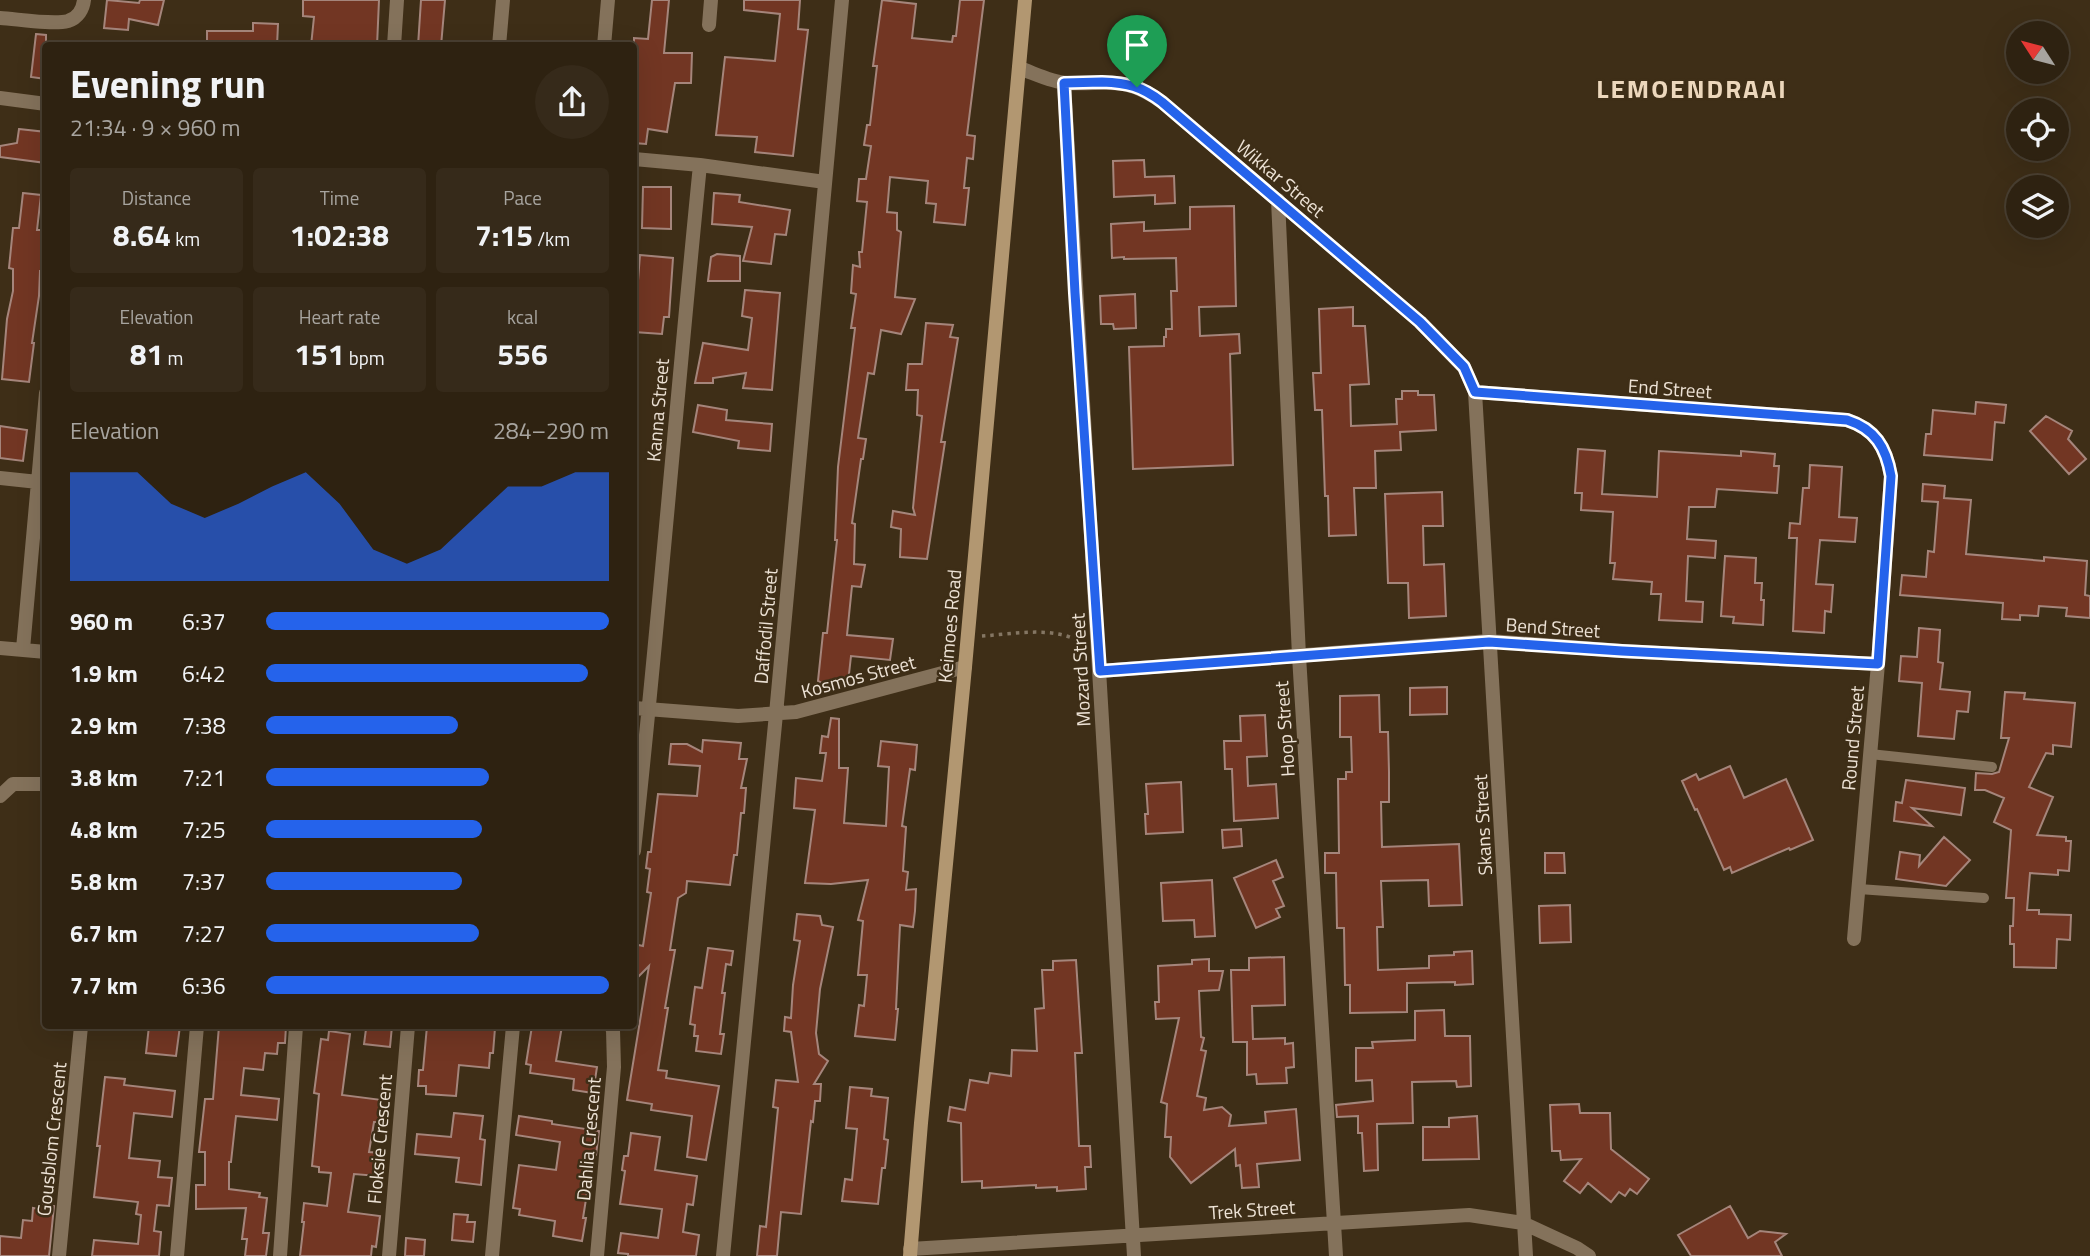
<!DOCTYPE html>
<meta charset="utf-8">
<style>
body{margin:0;font-family:"Titillium Web",sans-serif;background:#362a1a;color:#f1f3f6;height:100vh;display:flex;flex-direction:column;font-size:26px;white-space:nowrap}
*{box-sizing:border-box;margin:0}
p{font-size:23px;color:#a7a49f}
.icon{flex:none;width:38px;height:38px;fill:none;stroke:currentColor;stroke-width:2;stroke-linecap:round;stroke-linejoin:round}
.map{position:relative;flex:1;overflow:hidden}
.sheet{position:absolute;left:42px;top:42px;width:595px;height:987px;display:flex;flex-direction:column;background:#2e2211;border-radius:7px;box-shadow:0 7px 28px #0002,0 0 0 2px #493f31}
.sheet>*{flex:none}
.needle{width:46px;rotate:306deg}
.buttons{position:absolute;left:2006px;top:21px;display:grid;gap:14px}
.buttons a{display:grid;place-items:center;width:63px;height:63px;border-radius:50%;background:#2e2211;box-shadow:0 7px 28px #0002,0 0 0 2px #493f31;font-size:35px}
.pin{position:absolute;display:grid;place-items:center;width:60px;height:60px;color:#fff;margin:-72px -30px;border-radius:50% 50% 50% 0;rotate:-45deg;box-shadow:0 0 7px #0007}
.pin .icon{rotate:45deg}
.round{display:grid;place-items:center;flex:none;width:74px;height:74px;border-radius:37px;background:#362a1a}
.head{display:flex;align-items:center;justify-content:space-between;height:119px;padding:0 28px}
h1{font-size:38px;font-weight:700;line-height:52px}
.figures{display:grid;grid-template-columns:repeat(3,1fr);gap:10px;height:119px;padding:7px 28px}
.figures div{display:grid;align-content:center;border-radius:7px;background:#362a1a;text-align:center}
.figures b{font-size:30px;font-weight:700}
.figures small{font-size:19px;font-weight:400}
.figures p{font-size:19px}
.chart{height:196px;padding:14px 28px}
.chart p{display:flex;justify-content:space-between}
.chart svg{width:100%;height:126px;margin-top:7px;fill:#2563eb;opacity:.7}
ul{padding:0 28px;list-style:none;font-size:23px}
li{display:grid;grid-template-columns:112px 84px 1fr;align-items:center;height:52px}
li i{height:18px;border-radius:9px;background:#2563eb}
.map>svg:first-child{display:block}
.building{fill:#723623;stroke:#a5857b;stroke-width:2}
.lines{fill:none;stroke-linecap:round;stroke-linejoin:round}
.path{stroke:#847663;stroke-width:3.5;stroke-dasharray:3.5 5;stroke-linecap:butt}
.lane{stroke:#84725b;stroke-width:10}
.street{stroke:#84725b;stroke-width:14}
.secondary{stroke:#b29771;stroke-width:14}
.route-casing{stroke:#fff;stroke-width:14}
.route{stroke:#2563eb;stroke-width:9}
.labels{text-anchor:middle;dominant-baseline:central;stroke-width:5;stroke-linejoin:round;paint-order:stroke}
.street-label{font-size:19px;fill:#ede2d5;stroke:#3e2e17}
.district-label{font-size:26px;font-weight:bold;letter-spacing:2px;fill:#ecd7bc;stroke:#3e2e17}
</style>
<div class="map">
<svg width="2090" height="1256" viewBox="0 0 2090 1256">
<rect width="100%" height="100%" fill="#3e2e17"/>
<path class="building" d="M107,0L139,3L140,0H164L158,25L129,19L128,30L104,28Z
M303,0H379L377,46H311L314,17L303,16Z
M421,0H445L441,46H418Z
M652,0H669L664,53H692L691,83H675L667,132L648,129L646,144L634,143V38L648,39Z
M744,0H800L798,29L808,30L793,156L755,152L757,137L716,135L725,57L775,61L780,14L744,10Z
M882,0L916,4L912,38L952,42L953,36H956L960,0H984L967,135L975,136L973,159L967,158L964,188H969L965,225L934,222L936,204L926,203L928,181L890,177L887,212L897,213V230L901,232L895,297L915,299L901,334L881,330L874,374L868,373L858,438L866,439L863,459H861L852,523L855,524L854,564L865,565L861,587L852,586L847,635L893,639L890,660L851,656L848,683L831,688L818,681L823,633H827L837,540H835L838,467L855,328H851L856,294L851,293L853,265L860,267L859,252H862L867,202L857,201L859,179H866L871,146L864,145L867,125H870L877,66H873Z
M253,23L278,24L277,46H207V31H253Z
M36,34L46,35V79L31,77Z
M19,129L46,132V163L0,157V146L17,143Z
M1144,160L1145,177L1174,176L1175,203L1155,204V195L1114,197L1113,161Z
M643,187H671V229L642,228Z
M23,193L41,195L37,230H46L44,271H40L39,296L32,343H34L29,382L2,379L7,319L13,291V269L9,268L13,228H19Z
M714,193L740,195L739,202L790,210L786,235L775,234L771,264L743,261L752,227L712,224Z
M1234,206L1236,306L1199,307L1200,336L1239,334L1240,353L1230,354L1233,465L1133,469L1129,347L1164,346V337H1166V329H1172L1171,291H1177L1176,258L1124,259V257L1112,258L1111,224L1144,222V231L1190,229V207Z
M717,254L740,256V281H708L711,257Z
M640,255L673,258L669,317H664L662,334L634,332Z
M745,290L780,293L772,390L743,388L746,373L713,378V383H695L703,343L748,350L752,318L742,316Z
M1135,294L1136,328L1114,329L1113,324H1101L1100,296Z
M1353,307V326H1365L1369,384L1350,385L1351,426L1397,424L1396,399H1402V391H1418V395H1434L1436,430L1400,432L1401,450L1375,451L1376,488H1354L1356,535L1329,536L1328,496H1325L1322,410H1315L1313,373H1321L1319,309Z
M926,323L953,325L950,337L958,338L941,442H945L927,559L900,557L901,529L891,527L893,511L915,515L913,508L922,416L917,415L918,390H906L908,364H922Z
M1976,402L2006,405L2004,423L1995,422L1992,460L1924,455L1926,434H1931L1933,410L1975,414Z
M698,405L727,410L726,420L772,424L770,451L738,448L739,441L693,432Z
M2046,416L2072,431L2068,439L2086,459L2069,474L2030,431Z
M0,426L27,430L23,461L0,458Z
M1578,449L1605,451L1602,494L1657,497L1659,451L1741,456V451L1775,454L1774,466H1779L1777,493L1717,489L1715,507H1689L1687,539L1716,541L1715,558L1688,556L1686,601L1703,602L1702,622L1659,620L1661,594H1651L1652,582L1613,579L1615,563H1610L1613,512L1581,510L1582,493H1575Z
M1810,465L1842,467L1839,517L1857,518L1855,542L1820,540L1816,584L1833,585L1831,612L1825,611L1824,633L1793,631L1797,538H1789L1790,523L1800,524L1803,488H1809Z
M1923,484L1945,486L1944,498L1971,500L1966,554L2044,561V557L2087,561L2085,595L2090,596V618L2066,616L2067,608L2039,606L2038,616L2020,615V620L2002,619L2003,603L1900,595L1902,575L1926,577L1928,551L1934,552L1938,502L1922,501Z
M1442,492L1443,526H1423L1424,565L1444,564L1446,616L1409,618L1408,583H1388L1385,494Z
M1725,556L1756,558L1755,583H1762L1761,600H1764L1763,625L1733,623L1734,617L1721,616Z
M1919,628L1940,630L1938,662L1943,663L1940,689L1970,692L1968,712L1957,711L1954,739L1918,736L1922,683L1899,681L1901,656L1917,657Z
M1447,687V714L1410,715V688Z
M2005,692L2025,693L2024,699L2075,703L2071,747L2053,745V754L2046,753L2029,787L2053,797L2037,835L2066,837V841H2071L2069,871L2058,870V875L2030,873L2027,910H2039V914L2071,915L2070,940L2057,939L2056,968L2014,967V944H2010V926H2013L2014,898H2006L2011,830L1994,822L2004,798L1985,790H1975L1976,773L1992,774L1999,772L2009,738H2001Z
M1379,695L1380,732H1388L1389,772V802H1381L1382,847L1459,844L1462,905L1429,906L1428,880L1381,881L1383,927H1377L1378,970L1429,968V956L1454,955V952L1472,951L1473,984L1455,985V982L1407,983V1012L1350,1013V985H1345L1344,928H1337L1336,873H1325V853H1339L1338,779H1346V772H1352L1351,737H1340V696Z
M1265,715L1267,756L1247,757L1248,786L1276,784L1278,818L1234,821L1232,769H1225L1224,741H1241L1240,716Z
M831,718L839,719V768H848L844,823L886,826L889,767L878,766L881,741L917,745L915,770L910,769L902,826L906,827L903,871L908,872L906,890L916,889L915,911L913,927L900,925L896,1009H898L895,1040L855,1036L859,1005L864,1006L867,975H858L863,921L858,920L868,880L831,884L805,883L815,810L794,808L796,778L822,781L826,753H820L822,736L828,737Z
M703,740L741,743L739,759H747L741,788H746L744,813H741L737,855H734L730,885L687,881L686,893L678,898L670,950H675L665,1008H668L658,1070L667,1071L666,1078L719,1086L706,1160L687,1157L692,1116L651,1110L652,1104L627,1100L649,966L634,981V944L643,946L651,893L647,892L650,869L646,868L648,852H651L658,794L697,796L700,766L669,764L671,744H687L702,752Z
M1730,766L1744,798L1786,779L1813,840L1790,850L1789,848L1732,873L1730,867L1724,870L1697,809L1695,810L1682,781L1696,774L1699,780Z
M1906,780L1965,788L1961,815L1912,808L1932,826L1894,821L1896,802L1902,803Z
M1181,782L1183,832L1146,834L1145,814H1148L1146,784Z
M1241,829L1242,846L1223,848L1222,830Z
M1944,837L1970,860L1946,886L1896,879L1900,852L1920,855L1919,866Z
M1545,853H1564L1565,873H1545Z
M1276,860L1283,877L1273,881L1284,906L1276,909L1280,917L1256,928L1234,878Z
M1212,880L1215,936L1195,937L1194,920L1163,921L1161,883Z
M1570,905L1571,942L1540,943L1539,906Z
M797,914L820,916L822,925L833,927L820,989L816,1033L819,1054L828,1061L814,1084H821L820,1101H815L813,1122L811,1121L801,1214L781,1212L777,1256H757L760,1226L766,1227L778,1108L773,1107L776,1080L798,1082L791,1032L784,1031L785,1017L791,1018L793,985L800,941L794,940Z
M708,948L733,951L731,965L726,964L722,993H725L720,1034H724L721,1054L696,1051L698,1036H694L695,1025L690,1024L695,987L702,988Z
M1284,957L1285,1005L1252,1006L1253,1039L1285,1038V1044L1293,1043L1294,1067L1286,1068L1287,1083L1257,1084L1256,1074L1247,1075V1042H1233L1231,970H1249V958Z
M1209,959V971H1223L1219,990L1199,991L1201,1037L1204,1038L1201,1050L1206,1051L1197,1096L1206,1098L1204,1110L1222,1107L1231,1115L1229,1126L1266,1123L1265,1112L1296,1109L1300,1160L1257,1164L1259,1187L1242,1188L1240,1165L1236,1166L1235,1149L1191,1183L1170,1157L1171,1137H1165L1167,1104L1161,1102L1179,1018L1156,1019L1155,1002H1159L1158,966L1192,964V960Z
M1076,960L1082,1053H1075L1079,1146H1090L1091,1167H1085L1086,1189L1057,1191V1187L1036,1188V1185L982,1188V1181L962,1182L961,1123L948,1121L950,1107L965,1110L970,1080L988,1083L990,1073L1011,1076L1012,1050L1037,1051L1035,1009L1044,1008L1042,970H1053V961Z
M1444,1010L1445,1036H1470L1471,1086L1457,1087L1456,1081L1412,1082L1413,1123L1377,1124L1378,1170L1364,1171L1362,1133H1358V1116L1337,1117L1336,1105L1373,1101L1372,1080L1356,1081V1048H1373L1372,1042L1415,1040V1011Z
M149,1026H180L176,1056L146,1053Z
M219,1026H286L285,1043H278L277,1054L265,1053L263,1070L244,1068L241,1095L279,1099L277,1120L236,1116L231,1162H229V1189L260,1193L259,1197L267,1198L263,1233H269L266,1256H245L247,1239H242L246,1208L196,1209V1185H205V1152H199L205,1099H213Z
M374,1026H392L390,1047L364,1044L366,1029H373Z
M427,1026L495,1028L493,1053H490L489,1068L459,1065L456,1096L426,1094V1086H418L419,1070H423Z
M532,1026H562L556,1061L597,1067L593,1093L573,1090L574,1079L530,1073L531,1065L526,1064Z
M329,1031L350,1034L342,1095L382,1100L379,1122H374L369,1152L381,1153L378,1176L354,1174L348,1212L380,1216L376,1247L372,1246L371,1256H300L304,1222H302L304,1203L327,1206L331,1173L319,1172V1167L312,1166L319,1094L314,1093L321,1039L328,1040Z
M105,1077L125,1079L124,1085L175,1091L172,1117L134,1113L129,1158L160,1161L158,1177L172,1178L169,1206L157,1205L154,1231L161,1232L159,1256H92L94,1240L138,1244L141,1215L136,1214L138,1202L94,1197L100,1146H97Z
M850,1087L872,1089L871,1096L888,1098L884,1139L888,1140L885,1168H882L878,1204L842,1201L845,1179L852,1180L857,1129L846,1128Z
M1579,1104L1580,1113H1610L1611,1149L1649,1179L1637,1194L1630,1189L1625,1196L1619,1192L1611,1202L1588,1183L1580,1193L1564,1181L1581,1159L1561,1160L1560,1151H1552L1550,1105Z
M454,1113L483,1116L480,1139L485,1140L481,1185L456,1182L459,1158L415,1154L417,1134L451,1137Z
M519,1116L552,1121V1124L599,1131L596,1155H593L583,1218H586L582,1241L553,1236L555,1221L519,1215L520,1209L513,1208L519,1165L556,1170L560,1142L516,1135Z
M1477,1116L1479,1159L1423,1160V1127H1449V1118Z
M631,1133L660,1137L655,1170L697,1176L693,1205L687,1204L683,1232L699,1235L696,1256H628V1254L618,1253L621,1233L658,1238L662,1209L620,1204L625,1171L622,1170L624,1156H628Z
M39,1204L54,1206L49,1256H0V1236L21,1238L23,1220L32,1221L33,1208L39,1209Z
M1730,1206L1748,1238L1760,1231L1786,1234L1775,1242L1782,1256H1691L1678,1235Z
M454,1214L468,1215L467,1222H475L473,1242L452,1240Z
M406,1238L425,1240L424,1256H405Z"/>
<g class="lines">
<path class="path" d="M982,636C1015,634 1055,625 1084,644"/>
<path class="lane" d="M1870,754L1992,767
M1859,889L1984,898"/>
<path class="street" d="M0,18C17,19 53,25 68,21C78,18 83,9 84,0
M709,25L711,0
M394,46L397,0
M499,46L503,0
M604,46L608,0
M1019,68C1034,73 1051,82 1067,83C1109,85 1124,75 1162,102L1420,322L1464,367L1475,392L1526,1256
M1064,83L1134,1256
M0,98L46,104
M634,159L700,165C677,393 659,622 634,851
M700,165L825,182
M1278,200L1299,656L1336,1256
M1475,392L1847,420C1875,429 1886,447 1891,476L1878,664L1854,939
M0,478L38,482
M0,648L46,652
M23,649L46,393
M1100,671L1489,641L1622,651L1878,664
M634,708L738,716L796,712L965,667
M0,796L13,784H46
M910,1249L1469,1215L1523,1223L1577,1248L1589,1256
M59,1256L81,1026
M177,1256L197,1026
M280,1256L296,1026
M389,1256L408,1026
M492,1256L513,1026
M597,1256L614,1067L613,1030L611,1026
M723,1256L776,714L842,0"/>
<path class="secondary" d="M910,1256L921,1123L965,667L1025,0"/>
</g>
<g class="lines">
<g class="route-casing">
<path id="route" d="M1102,82C1128,83 1141,86 1162,102L1420,322L1464,367L1475,392L1847,420C1875,429 1886,447 1891,476L1878,664L1622,651L1489,642L1100,671L1075,293L1064,83Z"/>
</g>
<use href="#route" class="route"/>
</g>
<g class="labels">
<g class="street-label">
<text transform="translate(1281 178) rotate(40)">Wikkar Street</text>
<text transform="translate(1670 388) rotate(4)">End Street</text>
<text transform="translate(657 410) rotate(-85)">Kanna Street</text>
<text transform="translate(765 626) rotate(-85)">Daffodil Street</text>
<text transform="translate(949 626) rotate(-85)">Keimoes Road</text>
<text transform="translate(1553 627) rotate(4)">Bend Street</text>
<text transform="translate(1080 670) rotate(-93)">Mozard Street</text>
<text transform="translate(858 676) rotate(-15)">Kosmos Street</text>
<text transform="translate(1284 729) rotate(-94)">Hoop Street</text>
<text transform="translate(1852 738) rotate(-85)">Round Street</text>
<text transform="translate(1482 825) rotate(-93)">Skans Street</text>
<text transform="translate(51 1139) rotate(-84)">Gousblom Crescent</text>
<text transform="translate(379 1139) rotate(-85)">Floksie Crescent</text>
<text transform="translate(588 1139) rotate(-85)">Dahlia Crescent</text>
<text transform="translate(1252 1209) rotate(-4)">Trek Street</text>
</g>
<g class="district-label">
<text x="1692" y="88">LEMOENDRAAI</text>
</g>
</g>
</svg>
<div class="buttons">
<a><svg class="needle" viewBox="-14 -14 28 28"><path d="M0-13l5 13h-10z" fill="#e53935"/><path d="M0 13l5-13h-10z" fill="#a7a49f"/></svg></a>
<a><svg class="icon" aria-label="locate" viewBox="0 0 24 24"><circle cx="12" cy="12" r="6"/><path d="M12 2v4M12 18v4M2 12h4M18 12h4"/></svg></a>
<a><svg class="icon" aria-label="layers" viewBox="0 0 24 24"><path d="M12 4l9 5-9 5-9-5zM3 14l9 5 9-5"/></svg></a>
</div>
<div class="pin" style="left:1137px;top:87px;background:#1e9e55"><svg class="icon" aria-label="arrive" viewBox="0 0 24 24"><path d="M6 21V4h12l-3 4 3 4H6"/></svg></div>
<section class="sheet">
<div class="head"><div><h1>Evening run</h1><p>21:34 · 9 × 960 m</p></div><a class="round"><svg class="icon" aria-label="share" viewBox="0 0 24 24"><path d="M12 15V3M7 8l5-5 5 5M5 13v7h14v-7"/></svg></a></div>
<div class="figures">
<div><p>Distance</p><b>8.64<small> km</small></b></div>
<div><p>Time</p><b>1:02:38</b></div>
<div><p>Pace</p><b>7:15<small> /km</small></b></div>
</div>
<div class="figures">
<div><p>Elevation</p><b>81<small> m</small></b></div>
<div><p>Heart rate</p><b>151<small> bpm</small></b></div>
<div><p>kcal</p><b>556</b></div>
</div>
<div class="chart"><p><span>Elevation</span>284–290 m</p>
<svg viewBox="0 0 160 44" preserveAspectRatio="none"><path d="M0 44V6L10 6L20 6L30 17L40 22L50 17L60 11L70 6L80 17L90 33L100 38L110 33L120 22L130 11L140 11L150 6L160 6V44z"/></svg>
</div>
<ul>
<li><b>960 m</b>6:37<i style="width:100%"></i></li>
<li><b>1.9 km</b>6:42<i style="width:94%"></i></li>
<li><b>2.9 km</b>7:38<i style="width:56%"></i></li>
<li><b>3.8 km</b>7:21<i style="width:65%"></i></li>
<li><b>4.8 km</b>7:25<i style="width:63%"></i></li>
<li><b>5.8 km</b>7:37<i style="width:57%"></i></li>
<li><b>6.7 km</b>7:27<i style="width:62%"></i></li>
<li><b>7.7 km</b>6:36<i style="width:100%"></i></li>
</ul>
</section>
</div>
